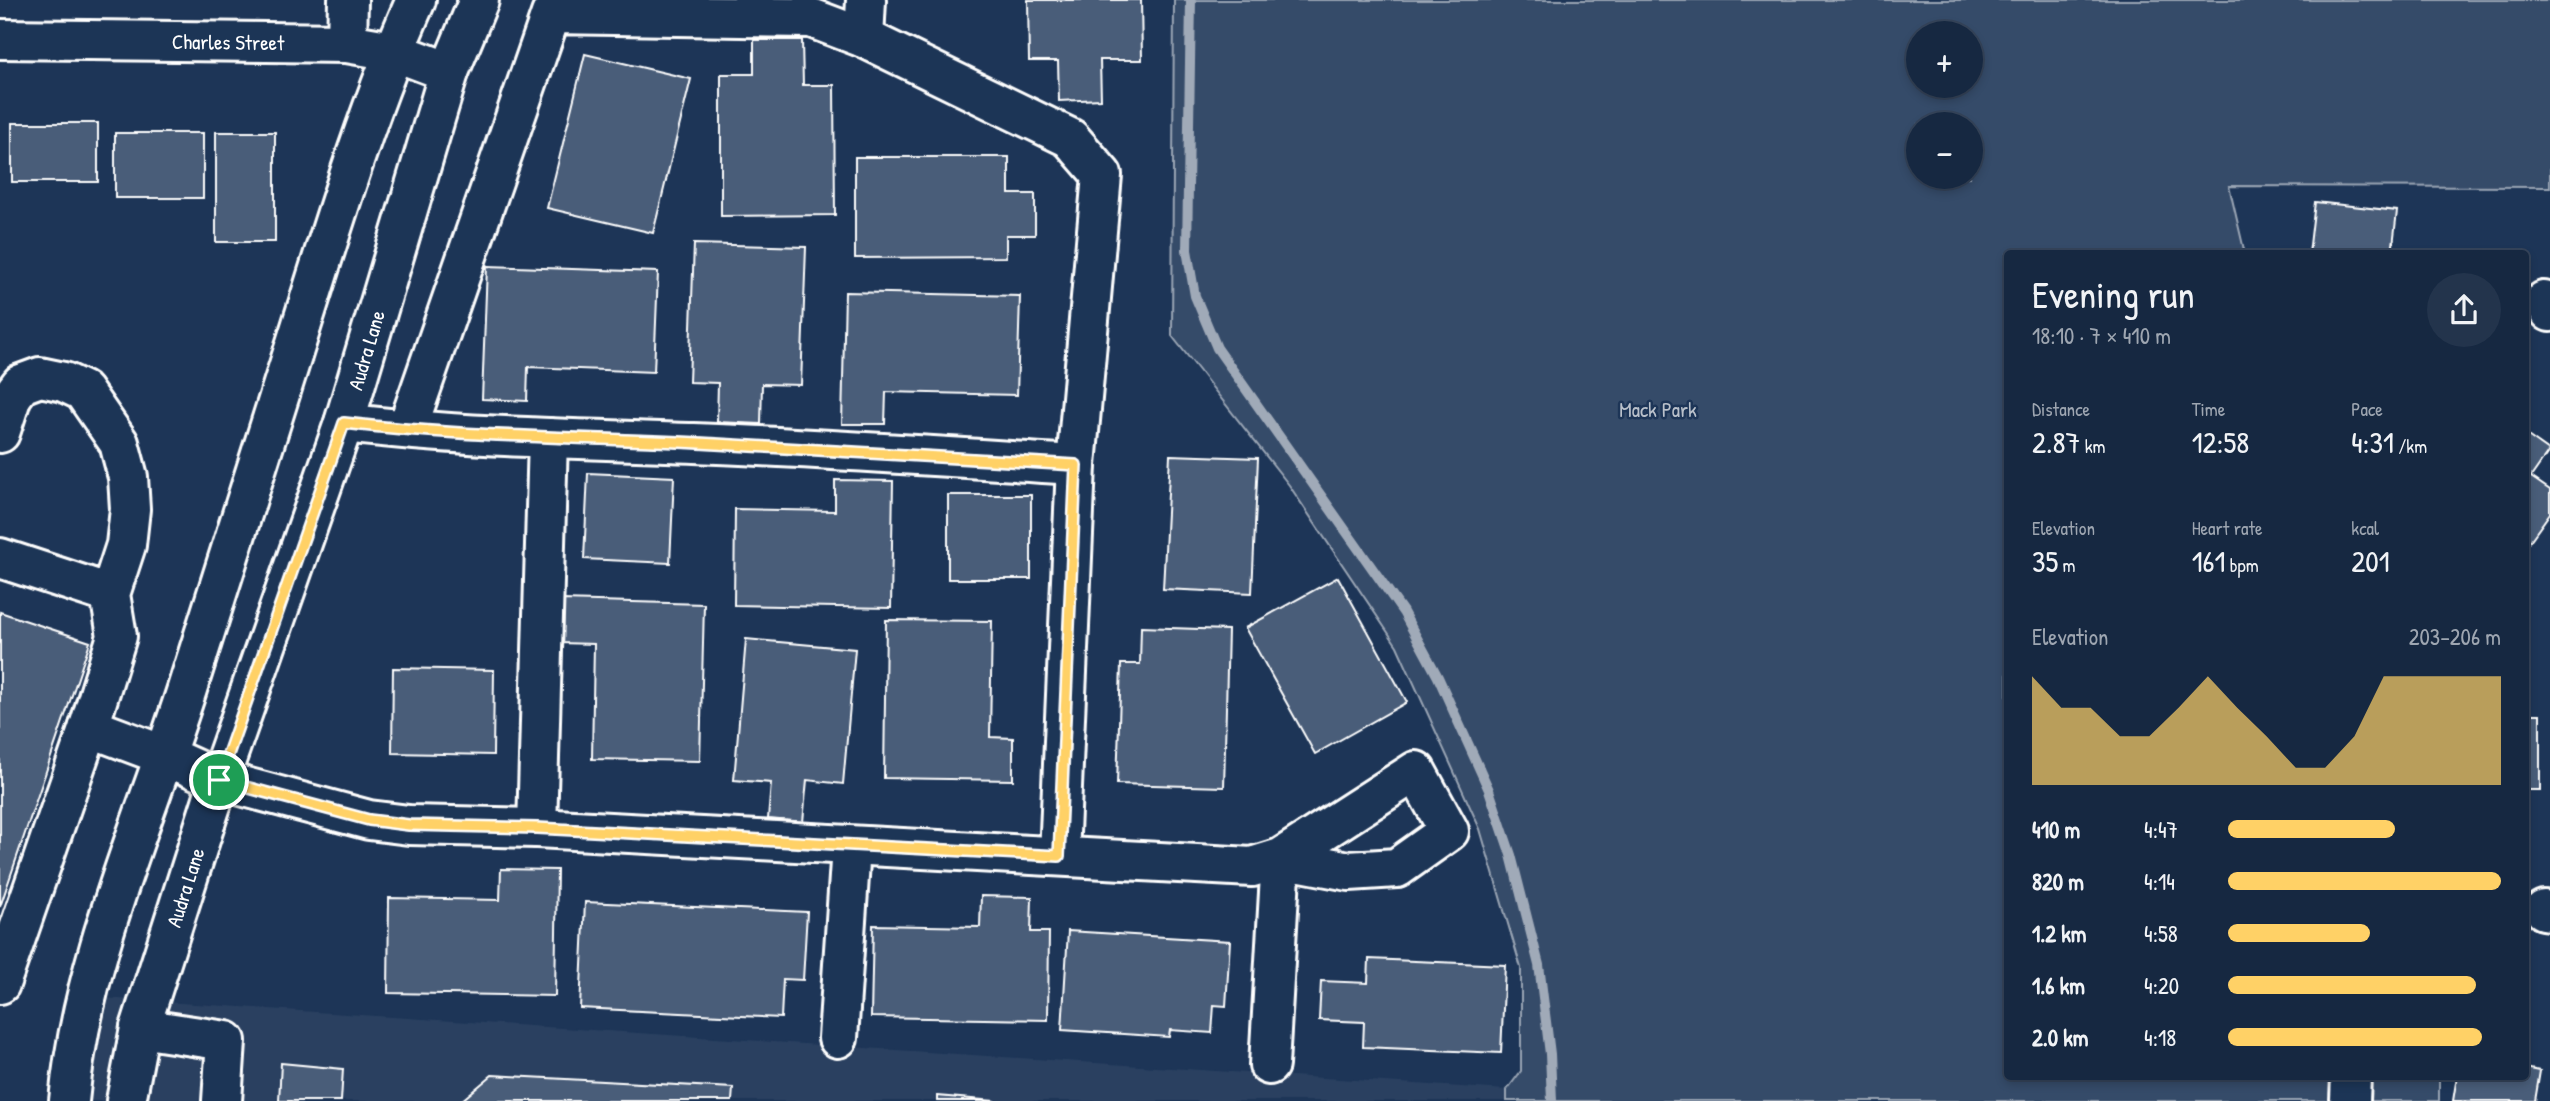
<!DOCTYPE html>
<meta charset="utf-8">
<style>
body{margin:0;font-family:"Patrick Hand",sans-serif;background:#23344c;color:#f1f3f6;height:100vh;display:flex;flex-direction:column;font-size:26px;white-space:nowrap}
*{box-sizing:border-box;margin:0}
p{font-size:23px;color:#9ea6b1}
.icon{flex:none;width:38px;height:38px;fill:none;stroke:currentColor;stroke-width:2;stroke-linecap:round;stroke-linejoin:round}
.map{position:relative;flex:1;overflow:hidden}
.sheet{position:absolute;left:2004px;top:250px;width:525px;height:830px;display:flex;flex-direction:column;background:#162841;border-radius:7px;box-shadow:0 4px 10px #0003,0 0 0 2px #35445a}
.sheet>*{flex:none}
.controls{position:absolute;left:1906px;top:21px;display:grid;gap:14px}
.controls a{display:grid;place-items:center;width:77px;height:77px;border-radius:50%;background:#162841;box-shadow:0 4px 10px #0003,0 0 0 2px #35445a;font-size:35px}
.pin{position:absolute;display:grid;place-items:center;width:60px;height:60px;color:#fff;margin:-30px;border:4px solid #fff;border-radius:50%;box-shadow:0 2px 7px #0007}
.round{display:grid;place-items:center;flex:none;width:74px;height:74px;border-radius:37px;background:#23344c}
.summary{display:flex;align-items:center;justify-content:space-between;height:119px;padding:0 28px}
h1{font-size:38px;font-weight:600;line-height:52px}
.stats{display:grid;grid-template-columns:repeat(3,1fr);gap:10px;height:119px;padding:7px 28px}
.stats div{display:grid;align-content:center}
.stats b{font-size:30px;font-weight:600}
.stats small{font-size:19px;font-weight:400}
.stats p{font-size:19px}
.chart{height:196px;padding:14px 28px}
.chart p{display:flex;justify-content:space-between}
.chart svg{width:100%;height:126px;margin-top:7px;fill:#ffd166;opacity:.7}
ul{padding:0 28px;list-style:none;font-size:23px}
li{display:grid;grid-template-columns:112px 84px 1fr;align-items:center;height:52px}
li i{height:18px;border-radius:9px;background:#ffd166}
.map>svg:first-child{display:block}
.built{fill:#2a4161}
.green{fill:#364b69;stroke:#9aa5b4;stroke-width:2;fill-rule:evenodd}
.lines{fill:none;stroke-linecap:round;stroke-linejoin:round}
.stream{stroke:#a0aab8;stroke-width:10}
.building{fill:#4a5d79;stroke:#fff;stroke-width:2}
.minor-casing{stroke:#fff;stroke-width:44}
.minor{stroke:#1d3557;stroke-width:38}
.route-casing{stroke:#fff;stroke-width:14}
.route{stroke:#ffd166;stroke-width:9}
.labels{text-anchor:middle;dominant-baseline:central;stroke-width:5;stroke-linejoin:round;paint-order:stroke}
.street-label{font-size:21px;fill:#fff;stroke:#1d3557}
.park-label{font-size:21px;fill:#b9c0ca;stroke:#1d3557}
</style>
<div class="map">
<svg width="2550" height="1101" viewBox="0 0 2550 1101">
<rect width="100%" height="100%" fill="#1d3557"/>
<filter id="ink" filterUnits="userSpaceOnUse"><feTurbulence type="fractalNoise" baseFrequency=".0143" numOctaves="2"/><feDisplacementMap in="SourceGraphic" scale="14" xChannelSelector="R" yChannelSelector="G"/><feConvolveMatrix kernelMatrix="1 2 1 2 8 2 1 2 1" color-interpolation-filters="sRGB"/></filter>
<g filter="url(#ink)">
<path class="built" d="M87,997L1507,1090V1101H69Z"/>
<path class="green" d="M1174,0H2550V187L2229,186L2245,254H2007V1076H2439V1101H1507V1090L1521,1071V968L1480,829L1397,646L1289,485L1172,336ZM1918,33H1970V86H1918ZM1918,124H1970V177H1918Z"/>
<g class="lines">
<path class="stream" d="M1191,0L1187,250L1195,296L1217,348L1403,612L1438,677L1489,790L1511,855L1539,965L1550,1054L1552,1101"/>
</g>
<path class="building" d="M1028,0H1141L1142,60H1100L1101,99L1059,101L1058,61H1029Z
M754,40H802L803,85H834L835,215L721,216V74H754Z
M585,54L691,79L653,233L547,208Z
M12,123H98V182H12Z
M216,132H275V242H216Z
M115,133H203V198H115Z
M855,157H1009V194H1035V235H1006V257L855,258Z
M2315,202L2397,211L2392,254H2309Z
M694,244L806,247L801,385L762,384L761,424L717,422L718,383L689,382Z
M487,266L658,272L654,372L528,367L527,401L482,399Z
M845,292L1020,296L1017,395L886,392L885,424H842Z
M2525,434L2549,451L2531,477L2550,490V513L2525,548Z
M1170,455L1258,458L1252,593L1163,589Z
M588,473L674,477L670,563L584,559Z
M835,480L893,481L891,608L734,605L735,509L835,511Z
M948,495H1031V579H948Z
M1338,577L1407,702L1315,754L1245,628Z
M561,600L704,604L700,761L592,759L594,644L560,643Z
M0,612L90,642L0,907Z
M886,620L992,621L990,737L1013,738V780L884,778Z
M1141,627L1228,630L1224,787L1117,784L1121,664H1140Z
M746,639L855,649L843,784L807,780L803,822L768,819L771,783L734,780Z
M393,668L494,670L493,755L392,753Z
M2525,714H2540V790H2525Z
M501,869L557,870L555,996L388,993L389,898L500,900Z
M981,896L1032,897L1031,932H1049L1048,1020L871,1017L873,925L980,927Z
M585,902L807,912L803,980L783,979L781,1018L580,1008Z
M1068,931L1230,941L1226,1006L1214,1005L1212,1033L1170,1030L1169,1037L1062,1030Z
M1369,959L1505,965L1501,1053L1363,1047L1364,1022L1319,1020L1321,981L1368,983Z
M281,1063L343,1069L341,1101H279Z
M2525,1068L2540,1071L2535,1101H2453L2457,1076H2525Z
M492,1075L733,1088L732,1101H461Z
M937,1096L995,1101H937Z"/>
<g class="lines">
<g class="minor-casing">
<g id="minor">
<path d="M864,38L866,0"/>
<path id="s1" d="M0,39L347,43L393,51L449,72"/>
<path d="M347,43L348,0"/>
<path d="M2544,301L2550,312"/>
<path d="M344,423C460,437 577,439 694,443C821,448 948,457 1076,465"/>
<path d="M407,429L551,14L811,18L864,38L1070,138L1102,175L1076,465L1059,856"/>
<path d="M0,433L12,396L21,384L40,377L64,382L83,391L119,443L128,477L130,509L126,545L110,594L117,636L89,727"/>
<path d="M0,558L110,594"/>
<path d="M537,828L548,438"/>
<path d="M2544,910L2550,911"/>
<path d="M0,984L89,727L166,756L219,780L369,820L409,825L537,828L1252,867L1281,858L1416,771L1449,831L1397,868L1349,871L1281,858L1269,1065"/>
<path d="M140,1028L226,1041L222,1101"/>
<path d="M838,1038L851,847"/>
<path d="M69,1101C82,958 144,824 187,689C223,572 261,456 297,340C333,225 367,110 416,0"/>
<path id="s2" d="M126,1101L140,1028L219,780L344,423L449,72L479,0"/>
<path d="M2350,1101L2351,1076"/>
</g>
</g>
<use href="#minor" class="minor"/>
</g>
</g>
<g class="lines" filter="url(#ink)">
<g class="route-casing">
<path id="route" d="M344,423C462,437 580,437 699,443C825,450 950,458 1076,465L1059,856L537,828L409,825L369,820L219,780Z"/>
</g>
<use href="#route" class="route"/>
</g>
<g class="labels">
<g class="street-label">
<text stroke="none"><textPath href="#s1" startOffset="228">Charles Street</textPath></text>
<text stroke="none"><textPath href="#s2" startOffset="789">Audra Lane</textPath></text>
<text stroke="none"><textPath href="#s2" startOffset="222">Audra Lane</textPath></text>
</g>
<g class="park-label">
<text x="1658" y="409">Mack Park</text>
</g>
</g>
</svg>
<div class="controls">
<a>+</a>
<a>−</a>
</div>
<div class="pin" style="left:219px;top:780px;background:#1e9e55"><svg class="icon" aria-label="arrive" viewBox="0 0 24 24"><path d="M6 21V4h12l-3 4 3 4H6"/></svg></div>
<section class="sheet">
<div class="summary"><div><h1>Evening run</h1><p>18:10 · 7 × 410 m</p></div><a class="round"><svg class="icon" aria-label="share" viewBox="0 0 24 24"><path d="M12 15V3M7 8l5-5 5 5M5 13v7h14v-7"/></svg></a></div>
<div class="stats">
<div><p>Distance</p><b>2.87<small> km</small></b></div>
<div><p>Time</p><b>12:58</b></div>
<div><p>Pace</p><b>4:31<small> /km</small></b></div>
</div>
<div class="stats">
<div><p>Elevation</p><b>35<small> m</small></b></div>
<div><p>Heart rate</p><b>161<small> bpm</small></b></div>
<div><p>kcal</p><b>201</b></div>
</div>
<div class="chart"><p><span>Elevation</span>203–206 m</p>
<svg viewBox="0 0 160 44" preserveAspectRatio="none"><path d="M0 44V6L10 17L20 17L30 27L40 27L50 17L60 6L70 17L80 27L90 38L100 38L110 27L120 6L130 6L140 6L150 6L160 6V44z"/></svg>
</div>
<ul>
<li><b>410 m</b>4:47<i style="width:61%"></i></li>
<li><b>820 m</b>4:14<i style="width:100%"></i></li>
<li><b>1.2 km</b>4:58<i style="width:52%"></i></li>
<li><b>1.6 km</b>4:20<i style="width:91%"></i></li>
<li><b>2.0 km</b>4:18<i style="width:93%"></i></li>
</ul>
</section>
</div>
